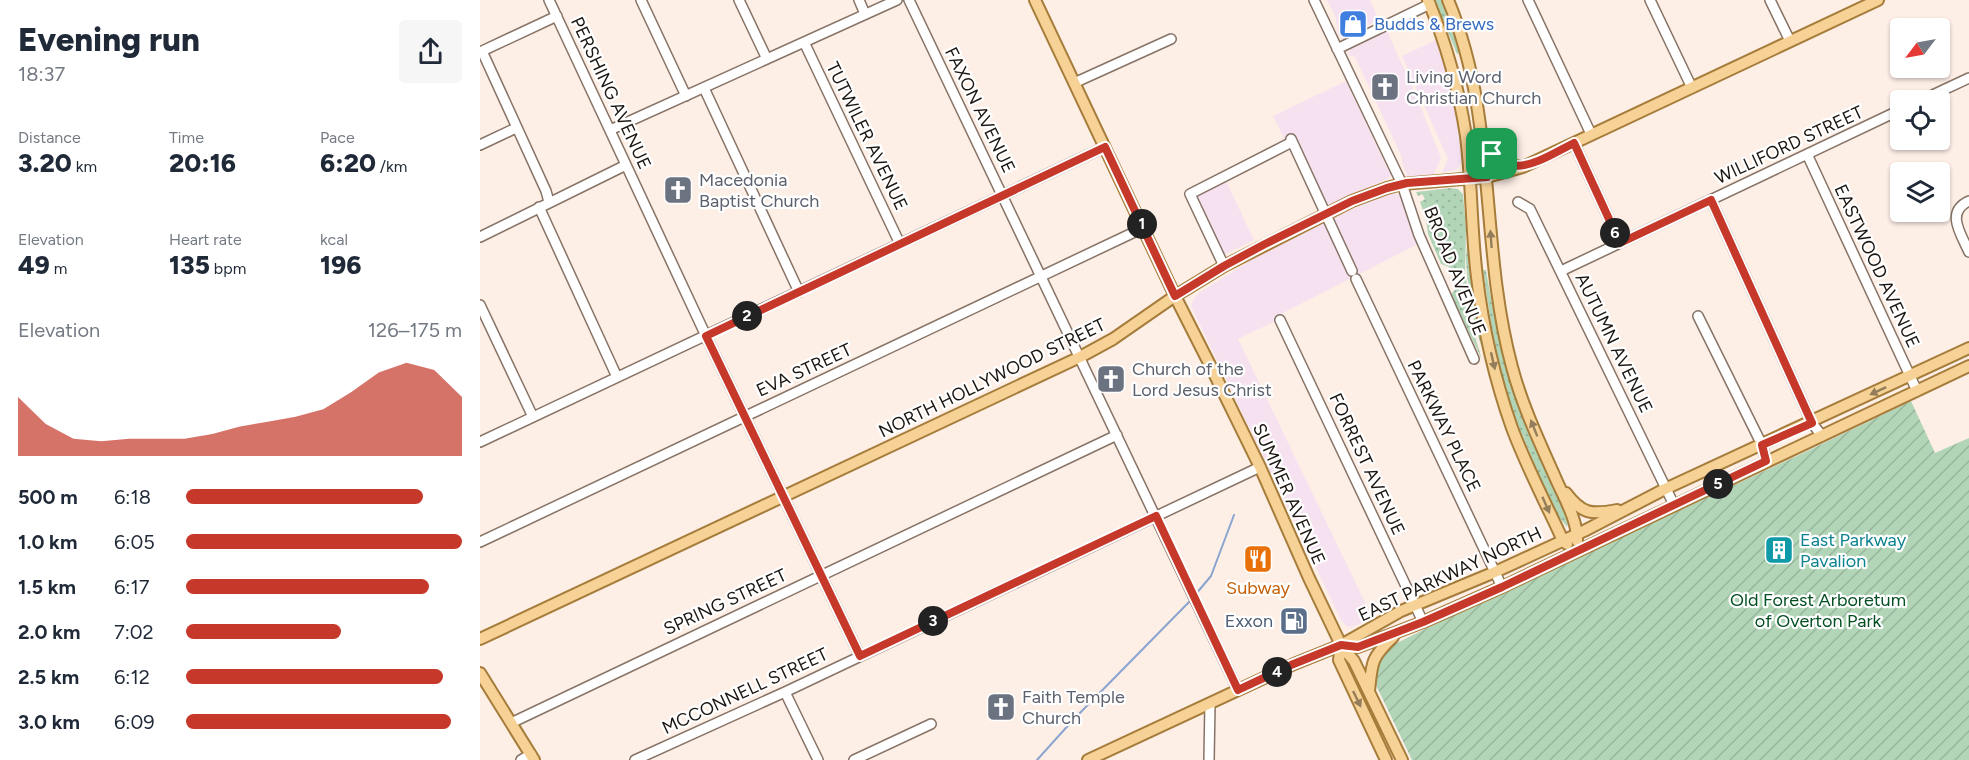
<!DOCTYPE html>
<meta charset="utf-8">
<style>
body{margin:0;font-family:Figtree,sans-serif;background:#f6f6f7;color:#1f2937;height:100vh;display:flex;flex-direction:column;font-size:22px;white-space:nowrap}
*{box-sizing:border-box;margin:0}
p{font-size:20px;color:#747a83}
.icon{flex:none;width:33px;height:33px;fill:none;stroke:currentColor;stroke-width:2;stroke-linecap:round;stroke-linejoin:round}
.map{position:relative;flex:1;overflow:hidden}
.drawer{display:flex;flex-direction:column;background:#fff;width:480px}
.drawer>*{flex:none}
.needle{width:39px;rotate:238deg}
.tools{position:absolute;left:1410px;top:18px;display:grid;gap:12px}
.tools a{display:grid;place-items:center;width:60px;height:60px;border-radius:6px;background:#fff;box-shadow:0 2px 4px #0004;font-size:30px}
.pin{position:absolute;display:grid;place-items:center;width:51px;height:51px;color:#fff;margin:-26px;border-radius:12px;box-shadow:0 3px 9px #0006}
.km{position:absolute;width:30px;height:30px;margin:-15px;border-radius:50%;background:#222;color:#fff;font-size:16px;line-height:30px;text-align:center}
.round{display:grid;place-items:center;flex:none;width:63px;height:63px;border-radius:6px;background:#f6f6f7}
.overview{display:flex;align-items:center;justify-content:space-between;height:102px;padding:0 18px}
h1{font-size:33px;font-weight:800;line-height:45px}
.figures{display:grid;grid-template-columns:repeat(3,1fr);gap:9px;height:102px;padding:6px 18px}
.figures div{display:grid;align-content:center}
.figures b{font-size:26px;font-weight:800}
.figures small{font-size:16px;font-weight:400}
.figures p{font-size:16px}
.chart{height:168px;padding:12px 18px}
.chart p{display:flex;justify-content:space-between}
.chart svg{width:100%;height:108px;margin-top:6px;fill:#c5382a;opacity:.7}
ul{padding:0 18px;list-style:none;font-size:20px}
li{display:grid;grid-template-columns:96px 72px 1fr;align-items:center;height:45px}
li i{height:15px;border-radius:8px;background:#c5382a}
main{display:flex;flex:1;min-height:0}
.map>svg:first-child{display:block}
.commercial{fill:#f6e1f0}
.grass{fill:url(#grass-dots)}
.garden{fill:url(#garden-furrows)}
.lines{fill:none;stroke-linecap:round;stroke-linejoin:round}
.stream{stroke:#8aa4d0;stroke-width:2}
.minor-casing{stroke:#877366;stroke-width:12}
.major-casing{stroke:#a67c3a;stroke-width:14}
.minor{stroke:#fff;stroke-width:9}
.major{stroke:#f7d297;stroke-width:10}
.oneway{fill:#947d5a}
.route-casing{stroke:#fff;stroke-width:12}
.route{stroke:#c5382a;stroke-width:8}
.labels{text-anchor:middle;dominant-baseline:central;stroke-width:4.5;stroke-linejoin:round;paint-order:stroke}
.shop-label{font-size:18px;fill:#366cbe;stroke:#fff;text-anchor:start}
.worship-label{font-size:18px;fill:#5b616d;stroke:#fff;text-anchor:start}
.street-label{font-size:18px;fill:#1c1510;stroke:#fff}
.culture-label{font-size:18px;fill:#0d838f;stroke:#fff;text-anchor:start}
.food-label{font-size:18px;fill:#c56008;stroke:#fff}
.park-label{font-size:18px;fill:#044f22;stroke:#fff}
.service-label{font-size:18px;fill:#4e5e75;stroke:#fff;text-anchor:end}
</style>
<main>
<section class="drawer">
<div class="overview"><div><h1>Evening run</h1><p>18:37</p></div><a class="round"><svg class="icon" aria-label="share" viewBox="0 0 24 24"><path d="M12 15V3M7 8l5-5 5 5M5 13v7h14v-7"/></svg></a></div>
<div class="figures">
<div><p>Distance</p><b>3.20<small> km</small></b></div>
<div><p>Time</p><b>20:16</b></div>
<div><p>Pace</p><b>6:20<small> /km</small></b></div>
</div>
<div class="figures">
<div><p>Elevation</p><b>49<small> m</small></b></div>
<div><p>Heart rate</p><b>135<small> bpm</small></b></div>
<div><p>kcal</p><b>196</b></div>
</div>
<div class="chart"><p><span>Elevation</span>126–175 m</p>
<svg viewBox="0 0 160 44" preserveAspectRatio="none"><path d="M0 44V20L10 31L20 37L30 38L40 37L50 37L60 37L70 35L80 32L90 30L100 28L110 25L120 18L130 10L140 6L150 9L160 20V44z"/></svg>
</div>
<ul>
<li><b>500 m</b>6:18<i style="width:86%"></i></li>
<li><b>1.0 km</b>6:05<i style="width:100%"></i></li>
<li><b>1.5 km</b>6:17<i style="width:88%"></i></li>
<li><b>2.0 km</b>7:02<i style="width:56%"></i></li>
<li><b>2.5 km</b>6:12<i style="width:93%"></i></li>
<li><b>3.0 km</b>6:09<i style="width:96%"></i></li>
</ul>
</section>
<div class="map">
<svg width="1489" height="760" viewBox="0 0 1489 760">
<defs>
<pattern id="grass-dots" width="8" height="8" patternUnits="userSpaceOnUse" patternTransform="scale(1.5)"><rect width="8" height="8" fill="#b2d5b8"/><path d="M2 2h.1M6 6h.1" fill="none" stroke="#98b69d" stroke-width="1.8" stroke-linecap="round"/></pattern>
<pattern id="garden-furrows" width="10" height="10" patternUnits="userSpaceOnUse" patternTransform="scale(1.5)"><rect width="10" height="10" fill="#b2d5b8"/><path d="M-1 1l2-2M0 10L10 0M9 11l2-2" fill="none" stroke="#98b69d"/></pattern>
</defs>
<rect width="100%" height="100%" fill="#fdefe6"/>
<path class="commercial" d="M847,0H890L899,20L870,34L863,40L858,34L856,18Z
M907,31L936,95L961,158L954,174L935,178L928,177L923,166L921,155L875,57L868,55L869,51L872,49Z
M958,39L975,96L984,158L977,169L962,173L968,159L922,56Z
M866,81L907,168L911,171V175L907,179L849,206L845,203L814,138L806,142L793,116Z
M746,181L774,240L744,255L743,254L718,198V195Z
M912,192L922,197L938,244L801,314L802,318L758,339L893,619L872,627L866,626L861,620L711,306L714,298L719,293L792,247L840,223Z"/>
<path class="grass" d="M955,0H961L980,53L977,54Z
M971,188L978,189L983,194L986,228L985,275L980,276L974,269L961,264L948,234L946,219L940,202L945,199L942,194L938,196L936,192Z
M986,197L997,312L1005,357L995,327L987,275L986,258L988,230Z
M1003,270H1006C1017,337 1034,402 1062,464C1069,478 1092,514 1087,527L1079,517L1061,479L1032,411L1015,351Z
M980,278H986L992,326L1002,360L971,294L976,289Z"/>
<path class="garden" d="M1431,401L1455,453L1489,438V760H932L895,683L893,675L903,650L953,625L1319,455Z"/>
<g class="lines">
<path class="stream" d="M715,595L731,576L754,515
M557,760L593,720L711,600"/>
<g class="minor-casing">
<path id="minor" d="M69,0L226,336L380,656
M161,0L206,96
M259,0L287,59
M379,0L385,14
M429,0L758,690
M834,0L922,184L939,235L994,359
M1048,0L1111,134
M1170,0L1212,88
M1290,0L1310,41
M324,42L420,244
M857,49L950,4
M2,51L66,191L69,202
M0,52L77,16
M594,83L691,39
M224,88L319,292
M1442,100L1489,78
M130,130L417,0
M811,139L872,271
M1094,143L1140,243
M0,145L36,128
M1327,154L1437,391
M1231,200L1332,423L1342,436
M1489,201C1465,212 1481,234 1489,252
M1038,202L1050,209L1194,505
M59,207L137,377
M0,237L146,165
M744,266L710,194L812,142
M1081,271L1420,110
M876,279L1022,587
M0,305L53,417
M1218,316L1282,445L1286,461
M800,320L943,622
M0,442L625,147
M0,542L663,228
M305,692L338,760
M31,723L637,435
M41,760L51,754
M155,760L305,692L780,467
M374,760L451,724
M729,760L730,703"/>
</g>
<g class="major-casing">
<path id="major" d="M555,0L695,296L730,365L780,467L829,578L861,645L874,661L922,760
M948,0C966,43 979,90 986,136C992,183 991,230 997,277C1003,328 1015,380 1032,428C1045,463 1063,498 1079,532L1083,541L1087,544
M968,0C1018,119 999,245 1032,367C1042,405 1059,441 1075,477C1083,496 1098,520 1097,541
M1005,142C1013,159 1025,164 1042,167
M1086,493C1102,514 1111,515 1137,510
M0,639L600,357L633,339L695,296L744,266L872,201L907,188L922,184L1007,177L1043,167L1398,0
M861,645L878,647L943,622L1022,587L1489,366
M861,645L859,660L906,760
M0,673L54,760
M889,691C892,662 891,658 913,637
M608,760L814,664L861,645L921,611L1015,572L1104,531L1185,489L1489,348"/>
</g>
<use href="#minor" class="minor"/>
<use href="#major" class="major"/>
</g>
<defs><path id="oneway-solid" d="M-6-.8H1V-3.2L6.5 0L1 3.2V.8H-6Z" transform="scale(1.5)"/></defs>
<g class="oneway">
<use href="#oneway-solid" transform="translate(1011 239) rotate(-94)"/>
<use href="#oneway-solid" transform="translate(1013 361) rotate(77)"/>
<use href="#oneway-solid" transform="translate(1398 391) rotate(155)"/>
<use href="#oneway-solid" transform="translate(1054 428) rotate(-112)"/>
<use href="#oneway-solid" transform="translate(1066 505) rotate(66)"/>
<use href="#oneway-solid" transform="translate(877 699) rotate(64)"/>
</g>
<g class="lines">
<g class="route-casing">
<path id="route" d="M1002,135C1025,187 1058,161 1094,143L1140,243L1231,200L1332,423L1282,445L1286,461L1022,587L943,622L878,647L861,645L811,665L758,690L676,516L380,656L226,336L625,147L695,296L744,266L785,244L872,201L907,188L927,183L1007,177Z"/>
</g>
<use href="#route" class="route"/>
</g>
<defs>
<g id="shop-square" transform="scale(1.5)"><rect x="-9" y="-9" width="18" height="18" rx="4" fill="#3f7fe0" stroke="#fff"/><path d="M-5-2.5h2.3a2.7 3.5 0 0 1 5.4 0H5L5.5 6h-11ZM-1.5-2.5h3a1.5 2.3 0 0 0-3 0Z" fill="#fff"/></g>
<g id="church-square" transform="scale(1.5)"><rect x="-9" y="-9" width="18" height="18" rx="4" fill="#6b7280" stroke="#fff"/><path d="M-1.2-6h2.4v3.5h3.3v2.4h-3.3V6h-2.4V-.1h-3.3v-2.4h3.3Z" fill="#fff"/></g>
<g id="building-square" transform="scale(1.5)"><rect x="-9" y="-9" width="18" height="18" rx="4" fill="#0f9aa8" stroke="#fff"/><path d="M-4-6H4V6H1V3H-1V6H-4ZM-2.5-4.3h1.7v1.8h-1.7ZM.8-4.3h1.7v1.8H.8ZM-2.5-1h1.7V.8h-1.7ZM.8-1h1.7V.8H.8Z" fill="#fff"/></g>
<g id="restaurant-square" transform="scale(1.5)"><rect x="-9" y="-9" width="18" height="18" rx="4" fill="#e8710a" stroke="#fff"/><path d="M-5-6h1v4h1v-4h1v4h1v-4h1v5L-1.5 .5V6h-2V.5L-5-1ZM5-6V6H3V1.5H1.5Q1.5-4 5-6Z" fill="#fff"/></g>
<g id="fuel-square" transform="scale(1.5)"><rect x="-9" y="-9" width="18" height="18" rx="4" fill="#5c6f8a" stroke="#fff"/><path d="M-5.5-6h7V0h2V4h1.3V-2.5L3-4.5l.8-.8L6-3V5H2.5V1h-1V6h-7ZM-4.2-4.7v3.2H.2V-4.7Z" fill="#fff"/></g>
</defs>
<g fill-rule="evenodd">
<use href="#shop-square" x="873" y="24"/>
<use href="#church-square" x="905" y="87"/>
<use href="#church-square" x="198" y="190"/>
<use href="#church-square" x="631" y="379"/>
<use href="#building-square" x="1299" y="550"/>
<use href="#restaurant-square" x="778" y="559"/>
<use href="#fuel-square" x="814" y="621"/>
<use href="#church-square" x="521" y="707"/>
</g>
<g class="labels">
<g class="shop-label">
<text x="894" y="24">Budds &amp; Brews</text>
</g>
<g class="worship-label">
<text x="926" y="77">Living Word<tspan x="926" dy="21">Christian Church</tspan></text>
<text x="219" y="180">Macedonia<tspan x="219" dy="21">Baptist Church</tspan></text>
<text x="652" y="369">Church of the<tspan x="652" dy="21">Lord Jesus Christ</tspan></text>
<text x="542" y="697">Faith Temple<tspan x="542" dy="21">Church</tspan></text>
</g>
<g class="street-label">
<text transform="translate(131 93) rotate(65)">PERSHING AVENUE</text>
<text transform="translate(500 110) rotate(64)">FAXON AVENUE</text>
<text transform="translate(387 136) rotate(64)">TUTWILER AVENUE</text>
<text transform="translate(1309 145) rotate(-25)">WILLIFORD STREET</text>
<text transform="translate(1397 266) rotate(65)">EASTWOOD AVENUE</text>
<text transform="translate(975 271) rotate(68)">BROAD AVENUE</text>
<text transform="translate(1134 343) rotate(64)">AUTUMN AVENUE</text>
<text transform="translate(324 370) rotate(-25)">EVA STREET</text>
<text transform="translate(512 378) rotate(-26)">NORTH HOLLYWOOD STREET</text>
<text transform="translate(964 426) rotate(64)">PARKWAY PLACE</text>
<text transform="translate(887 464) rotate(65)">FORREST AVENUE</text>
<text transform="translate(809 494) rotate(66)">SUMMER AVENUE</text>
<text transform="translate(970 574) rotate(-25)">EAST PARKWAY NORTH</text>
<text transform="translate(245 602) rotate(-25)">SPRING STREET</text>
<text transform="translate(265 691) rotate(-25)">MCCONNELL STREET</text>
</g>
<g class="culture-label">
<text x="1320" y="540">East Parkway<tspan x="1320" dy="21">Pavalion</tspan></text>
</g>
<g class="food-label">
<text x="778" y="588">Subway</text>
</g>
<g class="park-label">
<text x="1338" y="600">Old Forest Arboretum<tspan x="1338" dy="21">of Overton Park</tspan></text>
</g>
<g class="service-label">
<text x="793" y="621">Exxon</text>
</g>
</g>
</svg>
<div class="tools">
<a><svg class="needle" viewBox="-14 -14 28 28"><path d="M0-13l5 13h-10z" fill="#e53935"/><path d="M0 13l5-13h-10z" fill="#747a83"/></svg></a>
<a><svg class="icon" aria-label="locate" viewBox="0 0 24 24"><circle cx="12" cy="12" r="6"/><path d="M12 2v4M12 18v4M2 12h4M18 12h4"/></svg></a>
<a><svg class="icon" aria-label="layers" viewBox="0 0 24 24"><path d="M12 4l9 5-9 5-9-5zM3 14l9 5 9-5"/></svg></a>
</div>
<div class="pin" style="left:1012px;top:154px;background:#1e9e55"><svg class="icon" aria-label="arrive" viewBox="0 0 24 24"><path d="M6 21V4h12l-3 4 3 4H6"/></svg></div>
<b class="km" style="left:662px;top:224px">1</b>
<b class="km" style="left:267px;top:316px">2</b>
<b class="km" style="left:453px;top:621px">3</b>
<b class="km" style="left:797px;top:672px">4</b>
<b class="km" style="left:1238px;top:484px">5</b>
<b class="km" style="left:1135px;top:233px">6</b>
</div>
</main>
